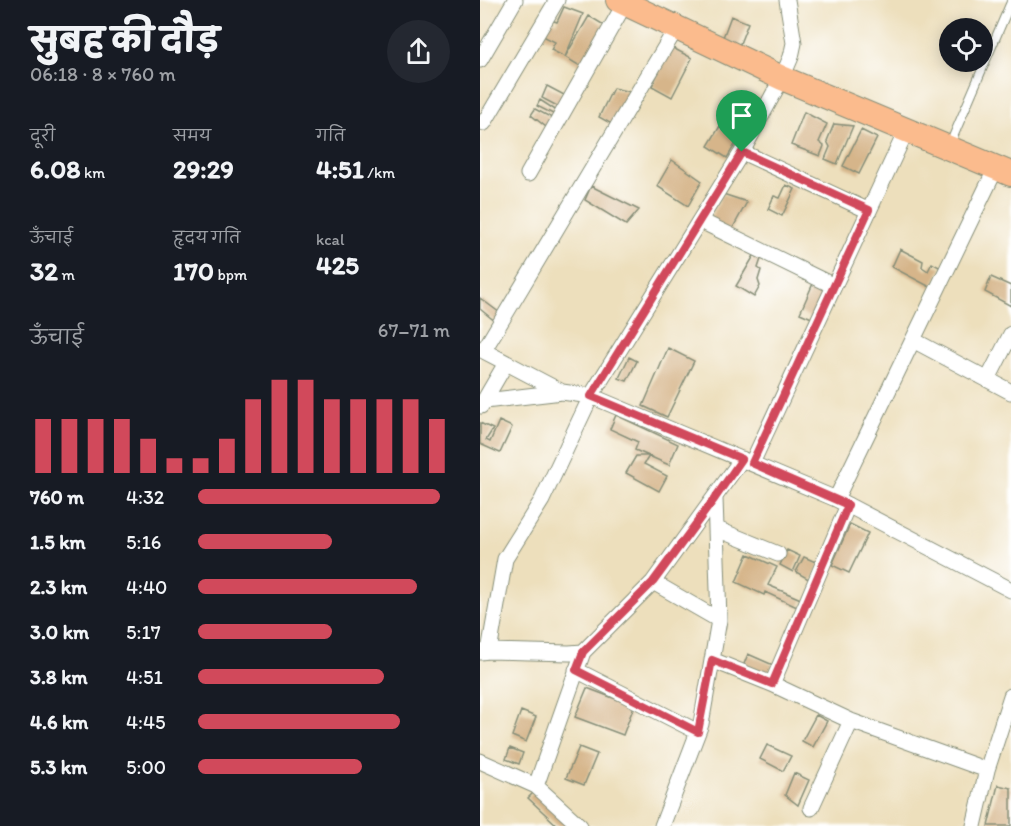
<!DOCTYPE html>
<html lang="hi">
<meta charset="utf-8">
<style>
body{margin:0;font-family:Itim,"Playpen Sans Deva",sans-serif;background:#242831;color:#f1f3f6;height:100vh;display:flex;flex-direction:column;font-size:22px;white-space:nowrap}
*{box-sizing:border-box;margin:0}
p{font-size:20px;color:#9ea1a6}
.icon{flex:none;width:33px;height:33px;fill:none;stroke:currentColor;stroke-width:2;stroke-linecap:round;stroke-linejoin:round}
.map{position:relative;flex:1;overflow:hidden}
.drawer{display:flex;flex-direction:column;background:#171b24;width:480px}
.drawer>*{flex:none}
.tools{position:absolute;left:459px;top:18px;display:grid;gap:12px}
.tools a{display:grid;place-items:center;width:54px;height:54px;border-radius:50%;background:#171b24;box-shadow:0 3px 15px #0003;font-size:30px}
.pin{position:absolute;display:grid;place-items:center;width:51px;height:51px;color:#fff;margin:-62px -26px;border-radius:50% 50% 50% 0;rotate:-45deg;box-shadow:0 0 6px #0007}
.pin .icon{rotate:45deg}
.round{display:grid;place-items:center;flex:none;width:63px;height:63px;border-radius:32px;background:#242831}
.head{display:flex;align-items:center;justify-content:space-between;height:102px;padding:0 30px}
h1{font-size:33px;font-weight:800;line-height:45px}
.figures{display:grid;grid-template-columns:repeat(3,1fr);gap:9px;height:102px;padding:6px 30px}
.figures div{display:grid;align-content:center}
.figures b{font-size:26px;font-weight:800}
.figures small{font-size:16px;font-weight:400}
.figures p{font-size:16px}
.chart{height:168px;padding:12px 30px}
.chart p{display:flex;justify-content:space-between}
.chart svg{width:100%;height:108px;margin-top:6px;stroke:#d1495b;stroke-width:6}
ul{padding:0 30px;list-style:none;font-size:20px}
li{display:grid;grid-template-columns:96px 72px 1fr;align-items:center;height:45px}
li i{height:15px;border-radius:8px;background:#d1495b}
main{display:flex;flex:1;min-height:0}
.map>svg:first-child{display:block}
.building{fill:#d6b58a}
.lines{fill:none;stroke-linecap:round;stroke-linejoin:round}
.lane-casing{stroke:#868e78;stroke-width:10}
.street-casing{stroke:#868e78;stroke-width:17}
.primary-casing{stroke:#868e78;stroke-width:26}
.lane{stroke:#fff;stroke-width:8}
.street{stroke:#fff;stroke-width:15}
.primary{stroke:#fbbb8d;stroke-width:24}
.route-casing{stroke:#fff;stroke-width:12}
.route{stroke:#d1495b;stroke-width:8}
</style>
<main>
<section class="drawer">
<div class="head"><div><h1>सुबह की दौड़</h1><p>06:18 · 8 × 760 m</p></div><a class="round"><svg class="icon" aria-label="share" viewBox="0 0 24 24"><path d="M12 15V3M7 8l5-5 5 5M5 13v7h14v-7"/></svg></a></div>
<div class="figures">
<div><p>दूरी</p><b>6.08<small> km</small></b></div>
<div><p>समय</p><b>29:29</b></div>
<div><p>गति</p><b>4:51<small> /km</small></b></div>
</div>
<div class="figures">
<div><p>ऊँचाई</p><b>32<small> m</small></b></div>
<div><p>हृदय गति</p><b>170<small> bpm</small></b></div>
<div><p>kcal</p><b>425</b></div>
</div>
<div class="chart"><p><span>ऊँचाई</span>67–71 m</p>
<svg viewBox="0 0 160 44" preserveAspectRatio="none"><path d="M5 44V22M15 44V22M25 44V22M35 44V22M45 44V30M55 44V38M65 44V38M75 44V30M85 44V14M95 44V6M105 44V6M115 44V14M125 44V14M135 44V14M145 44V14M155 44V22"/></svg>
</div>
<ul>
<li><b>760 m</b>4:32<i style="width:96%"></i></li>
<li><b>1.5 km</b>5:16<i style="width:53%"></i></li>
<li><b>2.3 km</b>4:40<i style="width:87%"></i></li>
<li><b>3.0 km</b>5:17<i style="width:53%"></i></li>
<li><b>3.8 km</b>4:51<i style="width:74%"></i></li>
<li><b>4.6 km</b>4:45<i style="width:80%"></i></li>
<li><b>5.3 km</b>5:00<i style="width:65%"></i></li>
</ul>
</section>
<div class="map">
<svg width="531" height="826" viewBox="0 0 531 826">
<rect width="100%" height="100%" fill="#fff"/>
<filter id="ink" filterUnits="userSpaceOnUse"><feTurbulence type="fractalNoise" baseFrequency=".0167" numOctaves="2"/><feDisplacementMap in="SourceGraphic" scale="12" xChannelSelector="R" yChannelSelector="G"/><feConvolveMatrix kernelMatrix="1 2 1 2 8 2 1 2 1" color-interpolation-filters="sRGB"/></filter>
<filter id="wash" filterUnits="userSpaceOnUse"><feTurbulence type="fractalNoise" baseFrequency=".008" numOctaves="4" result="noise"/><feDisplacementMap in="SourceGraphic" scale="24" xChannelSelector="R" yChannelSelector="G"/><feGaussianBlur stdDeviation="1.35" result="paint"/><feColorMatrix in="noise" values="0 0 0 0 0 0 0 0 0 0 0 0 0 0 0 0 0 1.4 0 .05"/><feComposite in="paint" operator="in"/></filter>
<g filter="url(#wash)">
<rect width="100%" height="100%" fill="#eddfbc"/>
<g id="blocks">
<path class="building" d="M84,7L103,14L85,57L71,50L75,42L63,36L71,20L77,22Z
M109,16L129,28L105,69L85,57Z
M251,16L268,23L259,46L242,40Z
M191,47L212,58L192,97L172,86Z
M67,86L88,97L81,108L62,98Z
M133,88L155,93L137,127L119,117Z
M60,100L77,111L75,115L57,106Z
M55,109L74,119L70,130L51,115Z
M324,112L347,124L339,142L344,146L340,156L311,145Z
M354,124L373,126L357,164L345,159L350,147L347,141Z
M240,126L259,138L247,158L228,146Z
M381,130L397,138L379,174L363,166Z
M192,160L222,181L208,206L177,186Z
M306,185L315,189L302,216L288,209L294,196L300,198Z
M111,186L159,210L146,225L105,200Z
M243,194L267,202L250,233L228,223Z
M420,249L443,261L442,267L448,271L452,263L461,268L452,288L412,267Z
M275,254L282,256L278,268L281,270L278,280L280,286L274,297L256,286Z
M511,277L531,286V306L505,292Z
M335,279L349,285L334,319L320,313Z
M0,298L20,313L16,322L0,309Z
M188,348L214,361L187,417L163,406Z
M149,357L157,361L147,381L139,378Z
M136,415L198,444L189,465L169,456L164,464L187,476L179,491L146,473L156,456H169L155,450L158,442L130,429Z
M19,421L32,427L20,453L0,444V423L13,429L6,440L10,442Z
M370,524L388,533L369,573L352,565Z
M307,550L320,556L313,572L300,565Z
M268,554L297,567L288,585L323,600L319,608L285,592L284,595L256,582Z
M324,557L340,564L332,581L316,572Z
M268,654L293,665L287,680L262,669Z
M107,688L154,706L143,735L95,717Z
M41,711L56,717L46,742L32,736Z
M336,715L347,721L333,747L322,741Z
M287,745L311,756L303,771L280,759Z
M99,747L117,754L104,785L86,778Z
M30,748L43,753L39,764L26,759Z
M314,773L329,780L318,805L305,795Z
M518,785L531,788V826H508Z
M54,792L90,826H78L48,798Z"/>
</g>
</g>
<g filter="url(#ink)">
<use href="#blocks" fill-opacity="0" stroke="#868e78" stroke-width="1.5"/>
<g class="lines">
<g class="lane-casing">
<path id="lane" d="M470,144L531,2"/>
</g>
<g class="street-casing">
<path id="street" d="M307,0L314,43L311,57L302,78L262,152L111,396L356,499L531,590
M0,60L35,0
M4,123L77,0
M262,152L389,211
M48,174L145,3
M221,221L354,286
M433,340L531,392
M0,349L82,392L111,396L62,500L25,559L9,651L0,652
M4,350L197,27
M508,379L531,334
M5,401L82,392
M1,406L26,363
M272,463L427,129
M356,499L516,168
M237,529L298,554
M173,582L239,620
M9,651L89,653L103,652L173,582L262,459
M232,660L292,684L371,721L507,770L531,696
M96,670L218,732
M292,684L368,505
M0,761L56,786
M331,808L371,721
M100,826L56,786L103,652
M182,826L221,724L239,620L235,498
M494,826L507,770"/>
</g>
<g class="primary-casing">
<path id="primary" d="M138,0L302,78L531,174"/>
</g>
<use href="#lane" class="lane"/>
<use href="#street" class="street"/>
<use href="#primary" class="primary"/>
</g>
</g>
<g class="lines" filter="url(#ink)">
<g class="route-casing">
<path id="route" d="M262,152L389,210L272,463L368,505L292,684L232,660L218,732L96,670L103,652L173,582L235,498L262,459L111,396Z"/>
</g>
<use href="#route" class="route"/>
</g>
</svg>
<div class="tools">
<a><svg class="icon" aria-label="locate" viewBox="0 0 24 24"><circle cx="12" cy="12" r="6"/><path d="M12 2v4M12 18v4M2 12h4M18 12h4"/></svg></a>
</div>
<div class="pin" style="left:262px;top:152px;background:#1e9e55"><svg class="icon" aria-label="arrive" viewBox="0 0 24 24"><path d="M6 21V4h12l-3 4 3 4H6"/></svg></div>
</div>
</main>
